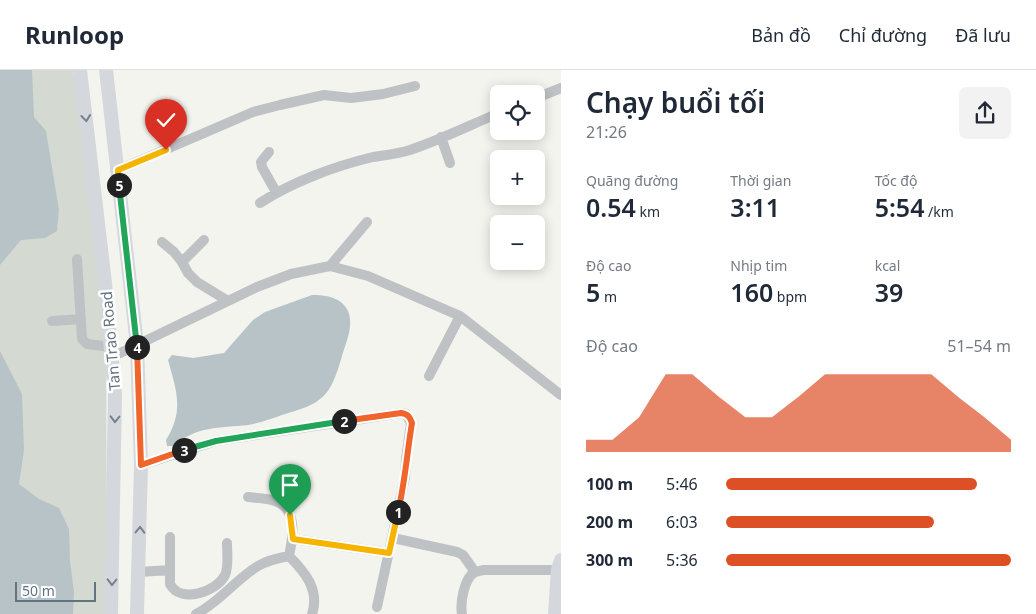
<!DOCTYPE html>
<html lang="vi">
<meta charset="utf-8">
<style>
body{margin:0;font-family:"Noto Sans",sans-serif;background:#f2f2f3;color:#1f2937;height:100vh;display:flex;flex-direction:column;font-size:19px;white-space:nowrap}
*{box-sizing:border-box;margin:0}
p{font-size:16px;color:#747a83}
.icon{flex:none;width:28px;height:28px;fill:none;stroke:currentColor;stroke-width:2;stroke-linecap:round;stroke-linejoin:round}
.map{position:relative;flex:1;overflow:hidden}
.details{display:flex;flex-direction:column;background:#fff;width:475px}
.details>*{flex:none}
.controls{position:absolute;left:490px;top:15px;display:grid;gap:10px}
.controls a{display:grid;place-items:center;width:55px;height:55px;border-radius:8px;background:#fff;box-shadow:0 2px 12px #0003;font-size:25px}
.scale{position:absolute;left:15px;bottom:12px;width:81px;box-sizing:border-box;padding-left:5px;border:2px solid #637380;border-top:0;font-size:14px;line-height:18px;white-space:nowrap;color:#637380;-webkit-text-stroke:4px #fff;paint-order:stroke}
.pin{position:absolute;display:grid;place-items:center;width:42px;height:42px;color:#fff;margin:-51px -21px;border-radius:50% 50% 50% 0;rotate:-45deg;box-shadow:0 0 5px #0007}
.pin .icon{rotate:45deg}
.km{position:absolute;width:25px;height:25px;margin:-12px;border-radius:50%;background:#222;color:#fff;font-size:14px;line-height:25px;text-align:center}
.round{display:grid;place-items:center;flex:none;width:52px;height:52px;border-radius:8px;background:#f2f2f3}
.overview{display:flex;align-items:center;justify-content:space-between;height:85px;padding:0 25px}
h1{font-size:28px;font-weight:600;line-height:38px}
.stats{display:grid;grid-template-columns:repeat(3,1fr);gap:8px;height:85px;padding:5px 25px}
.stats div{display:grid;align-content:center}
.stats b{font-size:25px;font-weight:600}
.stats small{font-size:14px;font-weight:400}
.stats p{font-size:14px}
.chart{height:140px;padding:10px 25px}
.chart p{display:flex;justify-content:space-between}
.chart svg{width:100%;height:90px;margin-top:5px;fill:#dd5026;opacity:.7}
ul{padding:0 25px;list-style:none;font-size:16px}
li{display:grid;grid-template-columns:80px 60px 1fr;align-items:center;height:38px}
li i{height:12px;border-radius:6px;background:#dd5026}
header{display:flex;align-items:center;gap:30px;box-sizing:border-box;height:70px;padding:0 25px;background:#fff;border-bottom:1px solid #e0e1e3}
header strong{font-size:24px}
nav{display:flex;gap:28px;margin-inline-start:auto;font-size:18px}
main{display:flex;flex:1;min-height:0}
.map>svg:first-child{display:block}
.green{fill:#d4dad1}
.water{fill:#b7c3c7}
.lines{fill:none;stroke-linecap:round;stroke-linejoin:round}
.minor{stroke:#bec2c5;stroke-width:10}
.major{stroke:#d4d8dc;stroke-width:14}
.oneway{stroke:#74828e}
.split-1-casing{stroke:#fff;stroke-width:10}
.split-2-casing{stroke:#fff;stroke-width:10}
.split-3-casing{stroke:#fff;stroke-width:10}
.split-4-casing{stroke:#fff;stroke-width:10}
.split-5-casing{stroke:#fff;stroke-width:10}
.split-6-casing{stroke:#fff;stroke-width:10}
.split-1{stroke:#f5b400;stroke-width:6}
.split-2{stroke:#f0652b;stroke-width:6}
.split-3{stroke:#22a559;stroke-width:6}
.split-4{stroke:#f0652b;stroke-width:6}
.split-5{stroke:#22a559;stroke-width:6}
.split-6{stroke:#f5b400;stroke-width:6}
.labels{text-anchor:middle;dominant-baseline:central;stroke-width:5;stroke-linejoin:round;paint-order:stroke}
.street-label{font-size:15px;fill:#637380;stroke:#fff}
</style>
<header>
<strong>Runloop</strong>
<nav><a>Bản đồ</a><a>Chỉ đường</a><a>Đã lưu</a></nav>
</header>
<main>
<div class="map">
<svg width="561" height="544" viewBox="0 0 561 544">
<rect width="100%" height="100%" fill="#f4f4ef"/>
<path class="green" d="M0,0H73L106,212L107,544H0Z"/>
<path class="water" d="M0,0H32L34,47L46,61L59,140L57,161L45,168L21,170L0,195Z
M312,225C326,225 341,227 348,241C354,256 346,272 342,286C330,328 323,333 282,345C271,349 259,353 248,355C219,358 197,356 173,376H167L166,370C184,341 177,322 168,290L172,285L193,288L224,283L253,250L265,242Z
M0,281L22,324L24,380L19,414L39,429L59,438L69,459L70,491L74,522L73,544H0Z"/>
<g class="lines">
<path class="minor" d="M536,28L561,18
M441,67L450,93
M269,82L261,92L262,97L276,122
M118,100L253,42L280,35L324,25L351,28L383,24L415,16
M260,133C292,112 335,96 373,87C386,85 398,84 410,80C440,70 470,55 499,43
M162,172L174,182L182,192L188,203L197,212L228,231
M77,189L82,269L87,274L111,277
M182,192L204,170
M330,196L367,152
M52,251L81,249
M112,287L257,217L291,204L330,196L368,206L460,246L561,325
M429,306L460,246
M141,395L216,371L401,343L406,344L411,353L406,389L405,407L377,537
M248,427C256,428 267,428 275,431C298,438 293,468 289,486
M170,467V514C180,534 217,522 225,505C229,497 227,483 227,473
M393,468L457,482L463,485L475,502
M293,469L389,483
M289,486C305,502 320,520 312,544
M139,502L170,500
M196,544C220,532 236,509 258,496C268,490 278,488 289,486
M462,544C460,533 464,508 475,502C478,501 481,501 483,500H561"/>
<path class="major" d="M80,0L105,213L115,325L111,544
M106,0L137,275L141,395L137,544
M555,544L558,500L561,490"/>
</g>
<defs><path id="oneway-chevron" d="M-2-3.5L2.5 0L-2 3.5" fill="none" stroke-width="1.6" stroke-linecap="round" stroke-linejoin="round" transform="scale(1.25)"/></defs>
<g class="oneway">
<use href="#oneway-chevron" transform="translate(86 48) rotate(84)"/>
<use href="#oneway-chevron" transform="translate(115 349) rotate(91)"/>
<use href="#oneway-chevron" transform="translate(140 460) rotate(-89)"/>
<use href="#oneway-chevron" transform="translate(112 512) rotate(91)"/>
</g>
<g class="lines">
<g class="split-1-casing">
<path id="split-1" d="M290,445L293,469L389,483L398,442"/>
</g>
<g class="split-2-casing">
<path id="split-2" d="M344,351L401,343C408,344 410,347 412,353C407,383 405,412 398,442"/>
</g>
<g class="split-3-casing">
<path id="split-3" d="M184,380L216,371L344,351"/>
</g>
<g class="split-4-casing">
<path id="split-4" d="M137,277L141,395L184,380"/>
</g>
<g class="split-5-casing">
<path id="split-5" d="M119,115L137,277"/>
</g>
<g class="split-6-casing">
<path id="split-6" d="M119,115L118,100L166,80"/>
</g>
<use href="#split-1" class="split-1"/>
<use href="#split-2" class="split-2"/>
<use href="#split-3" class="split-3"/>
<use href="#split-4" class="split-4"/>
<use href="#split-5" class="split-5"/>
<use href="#split-6" class="split-6"/>
</g>
<g class="labels">
<g class="street-label">
<text transform="translate(110 271) rotate(-95)">Tan Trao Road</text>
</g>
</g>
</svg>
<div class="controls">
<a><svg class="icon" aria-label="locate" viewBox="0 0 24 24"><circle cx="12" cy="12" r="6"/><path d="M12 2v4M12 18v4M2 12h4M18 12h4"/></svg></a>
<a>+</a>
<a>−</a>
</div>
<div class="scale">50 m</div>
<div class="pin" style="left:290px;top:445px;background:#1e9e55"><svg class="icon" aria-label="arrive" viewBox="0 0 24 24"><path d="M6 21V4h12l-3 4 3 4H6"/></svg></div>
<div class="pin" style="left:166px;top:80px;background:#d93025"><svg class="icon" aria-label="check" viewBox="0 0 24 24"><path d="M5 12l5 5 9-10"/></svg></div>
<b class="km" style="left:398px;top:442px">1</b>
<b class="km" style="left:344px;top:351px">2</b>
<b class="km" style="left:184px;top:380px">3</b>
<b class="km" style="left:137px;top:277px">4</b>
<b class="km" style="left:119px;top:115px">5</b>
</div>
<section class="details">
<div class="overview"><div><h1>Chạy buổi tối</h1><p>21:26</p></div><a class="round"><svg class="icon" aria-label="share" viewBox="0 0 24 24"><path d="M12 15V3M7 8l5-5 5 5M5 13v7h14v-7"/></svg></a></div>
<div class="stats">
<div><p>Quãng đường</p><b>0.54<small> km</small></b></div>
<div><p>Thời gian</p><b>3:11</b></div>
<div><p>Tốc độ</p><b>5:54<small> /km</small></b></div>
</div>
<div class="stats">
<div><p>Độ cao</p><b>5<small> m</small></b></div>
<div><p>Nhịp tim</p><b>160<small> bpm</small></b></div>
<div><p>kcal</p><b>39</b></div>
</div>
<div class="chart"><p><span>Độ cao</span>51–54 m</p>
<svg viewBox="0 0 160 44" preserveAspectRatio="none"><path d="M0 44V38L10 38L20 27L30 6L40 6L50 17L60 27L70 27L80 17L90 6L100 6L110 6L120 6L130 6L140 17L150 27L160 38V44z"/></svg>
</div>
<ul>
<li><b>100 m</b>5:46<i style="width:88%"></i></li>
<li><b>200 m</b>6:03<i style="width:73%"></i></li>
<li><b>300 m</b>5:36<i style="width:100%"></i></li>
</ul>
</section>
</main>
